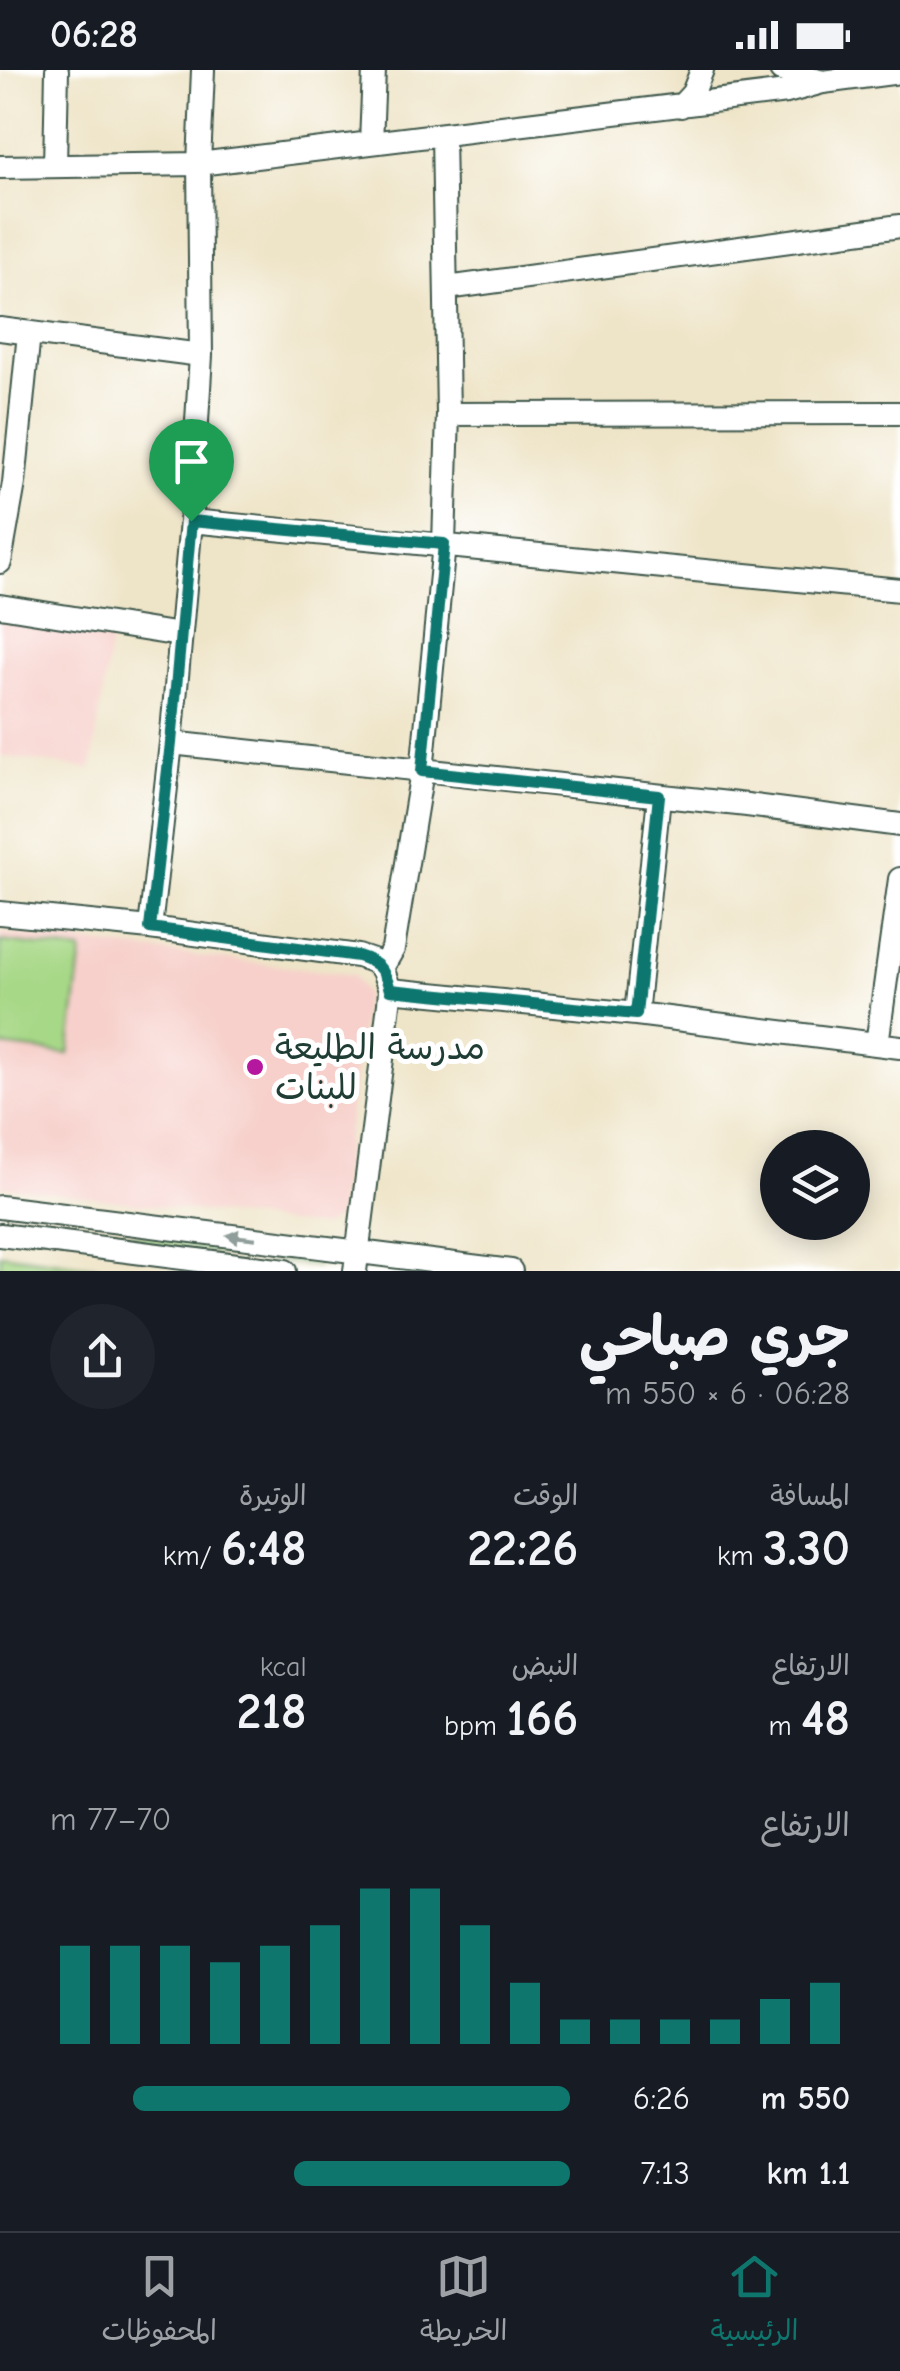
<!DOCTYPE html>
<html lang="ar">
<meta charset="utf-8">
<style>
body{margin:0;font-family:"Comic Neue","Playpen Sans Arabic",sans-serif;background:#20242c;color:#f1f3f6;direction:rtl;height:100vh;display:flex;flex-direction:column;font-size:38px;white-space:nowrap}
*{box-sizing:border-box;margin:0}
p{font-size:32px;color:#9ea1a6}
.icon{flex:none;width:55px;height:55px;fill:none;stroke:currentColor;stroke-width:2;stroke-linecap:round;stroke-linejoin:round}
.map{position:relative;height:1201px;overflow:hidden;direction:ltr}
.details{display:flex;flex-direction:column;background:#171b24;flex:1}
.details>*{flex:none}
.controls{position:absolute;left:760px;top:1060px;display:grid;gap:20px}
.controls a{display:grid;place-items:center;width:110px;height:110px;border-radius:50%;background:#171b24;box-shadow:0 5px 25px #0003;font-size:50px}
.pin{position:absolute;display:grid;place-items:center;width:85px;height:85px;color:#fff;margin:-102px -42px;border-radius:50% 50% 50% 0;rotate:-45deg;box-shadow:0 0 10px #0007}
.pin .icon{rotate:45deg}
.round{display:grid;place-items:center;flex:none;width:105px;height:105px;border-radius:52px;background:#20242c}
.summary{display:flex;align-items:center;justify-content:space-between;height:170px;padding:0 50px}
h1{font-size:55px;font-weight:700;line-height:75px}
.metrics{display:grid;grid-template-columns:repeat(3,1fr);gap:15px;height:170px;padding:10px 50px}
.metrics div{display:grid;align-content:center}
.metrics b{font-size:50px;font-weight:700}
.metrics small{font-size:28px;font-weight:400}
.metrics p{font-size:28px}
.chart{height:280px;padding:20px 50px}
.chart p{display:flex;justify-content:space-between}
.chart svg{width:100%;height:180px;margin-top:10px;stroke:#0f766e;stroke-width:6}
ul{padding:0 50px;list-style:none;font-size:32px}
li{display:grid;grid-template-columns:160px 120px 1fr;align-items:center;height:75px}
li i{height:25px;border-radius:12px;background:#0f766e}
.status{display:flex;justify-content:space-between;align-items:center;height:70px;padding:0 50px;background:#171b24;direction:ltr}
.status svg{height:28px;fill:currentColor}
.menu{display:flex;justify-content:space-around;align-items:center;height:140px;border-top:2px solid #363941;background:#171b24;font-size:28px;color:#9ea1a6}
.menu a{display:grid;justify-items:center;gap:5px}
.menu .active{color:#0f766e}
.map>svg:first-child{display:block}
.built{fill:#f7d0cb}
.grass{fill:url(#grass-tufts);stroke:#638a5e;stroke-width:2.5}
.park{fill:#a7d887;stroke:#638a5e;stroke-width:2.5}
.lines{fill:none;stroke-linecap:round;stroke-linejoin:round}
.street-casing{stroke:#3e564a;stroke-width:26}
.street{stroke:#fff;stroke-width:22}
.oneway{fill:#8f9e9a}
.route-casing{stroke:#fff;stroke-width:20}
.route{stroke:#0f766e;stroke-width:12}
.poi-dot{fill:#b5179e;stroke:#fff;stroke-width:4}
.labels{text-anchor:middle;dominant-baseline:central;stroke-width:10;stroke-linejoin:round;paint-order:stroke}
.poi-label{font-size:35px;fill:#1f3d34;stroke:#fff;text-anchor:start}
</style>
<div class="status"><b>06:28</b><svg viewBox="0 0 49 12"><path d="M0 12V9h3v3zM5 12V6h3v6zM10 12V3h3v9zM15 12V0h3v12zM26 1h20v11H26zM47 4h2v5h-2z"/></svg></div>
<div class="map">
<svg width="900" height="1201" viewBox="0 0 900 1201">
<defs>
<pattern id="grass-tufts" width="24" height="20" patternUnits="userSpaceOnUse" patternTransform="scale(2.5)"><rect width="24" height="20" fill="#a7d887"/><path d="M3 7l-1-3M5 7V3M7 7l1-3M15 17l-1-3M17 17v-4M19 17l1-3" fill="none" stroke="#8fba75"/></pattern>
</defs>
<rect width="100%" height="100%" fill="#fff"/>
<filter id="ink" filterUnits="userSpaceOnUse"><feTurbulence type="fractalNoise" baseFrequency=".01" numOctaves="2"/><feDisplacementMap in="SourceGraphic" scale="20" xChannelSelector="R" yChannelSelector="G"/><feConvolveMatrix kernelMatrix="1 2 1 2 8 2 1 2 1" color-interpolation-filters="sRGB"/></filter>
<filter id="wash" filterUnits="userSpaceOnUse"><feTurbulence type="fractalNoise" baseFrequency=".0048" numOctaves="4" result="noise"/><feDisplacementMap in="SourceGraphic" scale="40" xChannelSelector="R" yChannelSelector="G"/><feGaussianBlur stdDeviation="2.25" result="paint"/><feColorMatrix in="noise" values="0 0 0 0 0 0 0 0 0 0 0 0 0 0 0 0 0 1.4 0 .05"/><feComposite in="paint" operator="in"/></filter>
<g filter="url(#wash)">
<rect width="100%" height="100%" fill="#eee4c7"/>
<path class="built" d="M0,546L112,562L91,699L0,686Z
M0,862L354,905L365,924L337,1147L322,1157L0,1116Z"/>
<path class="grass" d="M0,1148L317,1187L316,1196L0,1156Z
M0,1184L125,1201H0Z"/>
<path class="park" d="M0,871L82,881L69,984L0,976Z"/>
</g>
<g filter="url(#ink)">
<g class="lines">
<g class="street-casing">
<path id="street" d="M781,0L823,12
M681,36L693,23L702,0
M371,73L374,0
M55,96L57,0
M0,97L199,94L787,22L823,12L900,2
M447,218L900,156
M0,259L201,285
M448,344L900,343
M191,451L900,520
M0,492L14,413L29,263
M0,536L180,565
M171,673L747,735L900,755
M0,843L150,858L358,886L373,891L382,898
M150,858L171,673L191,451L201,285L199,94L203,0
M390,920L636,944L900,977
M636,944L659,727
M877,974L900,809
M0,1137L511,1201
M0,1165L285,1201
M355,1201L389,934L390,920L382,898L393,879L422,701L444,474L448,344L443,65"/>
</g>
<use href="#street" class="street"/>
</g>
<defs><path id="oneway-solid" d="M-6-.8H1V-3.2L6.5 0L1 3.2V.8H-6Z" transform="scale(2.5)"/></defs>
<use class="oneway" href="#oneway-solid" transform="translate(241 1167) rotate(-173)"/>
</g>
<g class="lines" filter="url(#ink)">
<g class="route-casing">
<path id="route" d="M191,451L444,474L422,701L659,726L636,944L390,920C385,900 378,892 358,886L150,858L171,673Z"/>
</g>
<use href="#route" class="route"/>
</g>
<circle class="poi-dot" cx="255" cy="997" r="10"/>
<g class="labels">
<g class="poi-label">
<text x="275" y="977">مدرسة الطليعة<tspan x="275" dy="40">للبنات</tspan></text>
</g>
</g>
</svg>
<div class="controls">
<a><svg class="icon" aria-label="layers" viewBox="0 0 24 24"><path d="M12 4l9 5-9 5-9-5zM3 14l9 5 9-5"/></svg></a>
</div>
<div class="pin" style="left:191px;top:451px;background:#1e9e55"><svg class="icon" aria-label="arrive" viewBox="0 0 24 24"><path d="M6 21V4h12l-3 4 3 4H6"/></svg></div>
</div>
<section class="details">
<div class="summary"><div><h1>جري صباحي</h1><p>06:28 · 6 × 550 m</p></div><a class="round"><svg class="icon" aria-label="share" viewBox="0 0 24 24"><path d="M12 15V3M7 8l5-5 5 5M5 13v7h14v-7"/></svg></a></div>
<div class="metrics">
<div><p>المسافة</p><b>3.30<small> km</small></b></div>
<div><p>الوقت</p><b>22:26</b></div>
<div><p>الوتيرة</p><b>6:48<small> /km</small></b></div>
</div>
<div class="metrics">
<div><p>الارتفاع</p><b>48<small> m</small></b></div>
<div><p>النبض</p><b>166<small> bpm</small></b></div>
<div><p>kcal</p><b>218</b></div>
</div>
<div class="chart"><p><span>الارتفاع</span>70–77 m</p>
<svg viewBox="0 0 160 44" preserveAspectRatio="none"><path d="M5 44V20M15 44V20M25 44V20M35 44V24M45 44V20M55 44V15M65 44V6M75 44V6M85 44V15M95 44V29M105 44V38M115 44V38M125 44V38M135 44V38M145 44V33M155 44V29"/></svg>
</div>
<ul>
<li><b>550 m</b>6:26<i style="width:84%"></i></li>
<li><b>1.1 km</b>7:13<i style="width:53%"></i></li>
</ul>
</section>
<nav class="menu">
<a class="active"><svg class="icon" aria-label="home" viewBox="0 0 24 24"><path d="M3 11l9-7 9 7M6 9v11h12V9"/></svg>الرئيسية</a>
<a><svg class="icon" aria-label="map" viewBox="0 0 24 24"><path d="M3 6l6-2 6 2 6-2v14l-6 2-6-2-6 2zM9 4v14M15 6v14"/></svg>الخريطة</a>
<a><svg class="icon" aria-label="saved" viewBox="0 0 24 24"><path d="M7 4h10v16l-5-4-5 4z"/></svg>المحفوظات</a>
</nav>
